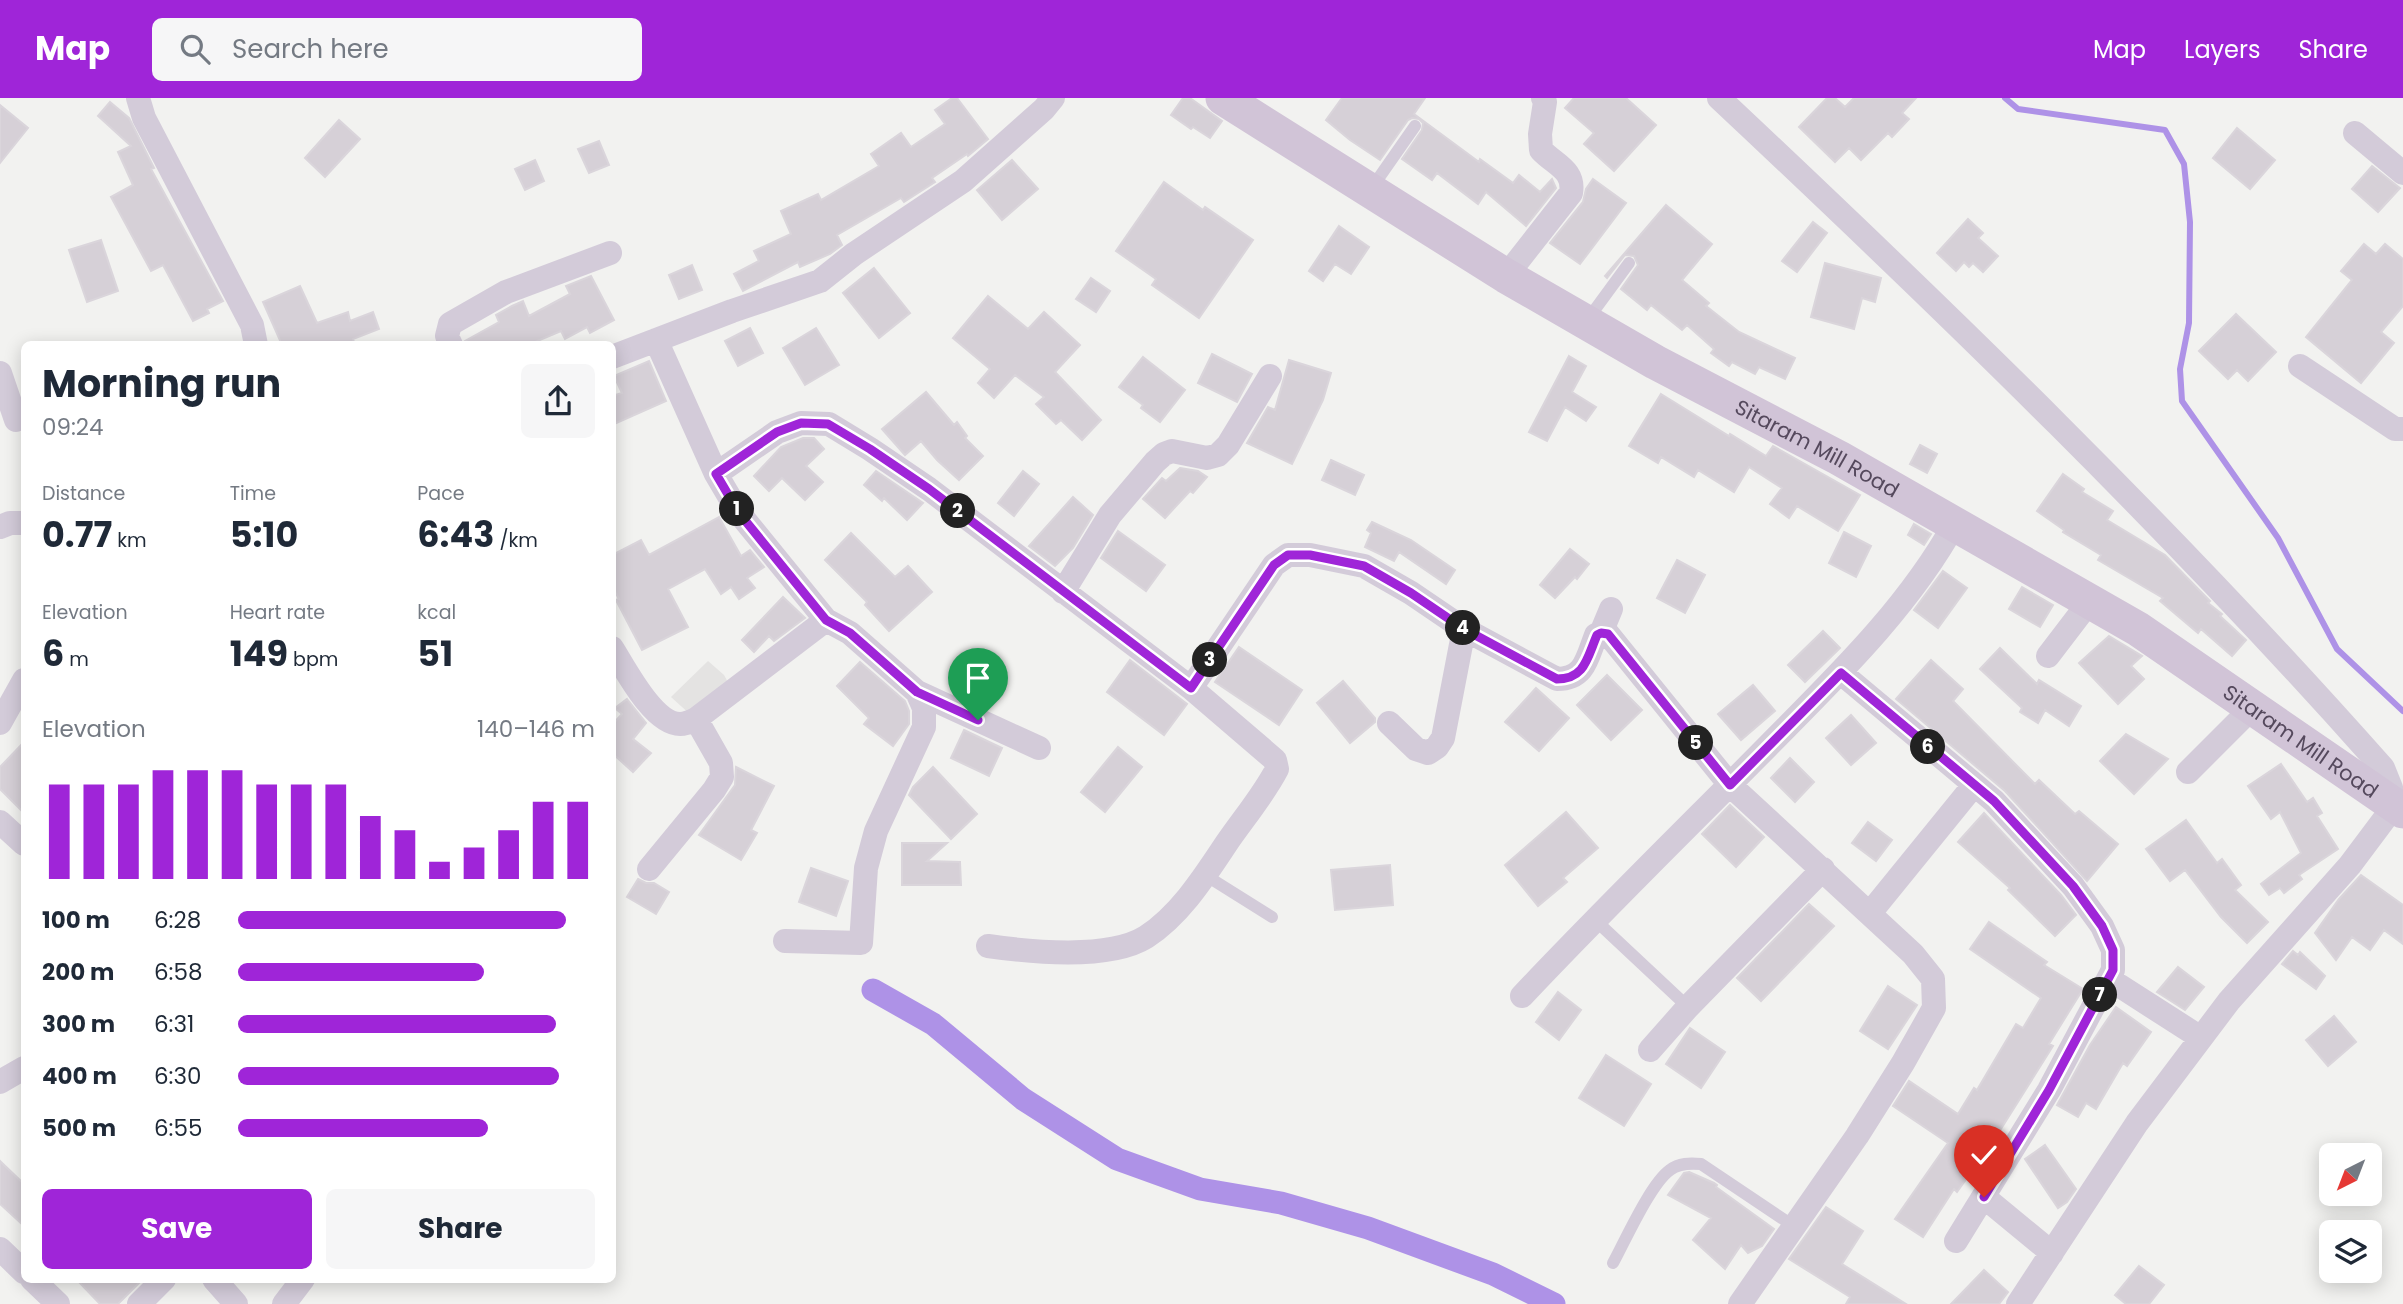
<!DOCTYPE html>
<meta charset="utf-8">
<style>
body{margin:0;font-family:Poppins,sans-serif;background:#f6f6f7;color:#1f2937;height:100vh;display:flex;flex-direction:column;font-size:26px;white-space:nowrap}
*{box-sizing:border-box;margin:0}
p{font-size:23px;color:#747a83}
.icon{flex:none;width:38px;height:38px;fill:none;stroke:currentColor;stroke-width:2;stroke-linecap:round;stroke-linejoin:round}
.map{position:relative;flex:1;overflow:hidden}
.panel{position:absolute;left:21px;top:243px;width:595px;height:942px;display:flex;flex-direction:column;background:#fff;border-radius:10px;box-shadow:0 4px 18px #0003}
.panel>*{flex:none}
.needle{width:46px;rotate:222deg}
.tools{position:absolute;left:2319px;top:1045px;display:grid;gap:14px}
.tools a{display:grid;place-items:center;width:63px;height:63px;border-radius:10px;background:#fff;box-shadow:0 4px 18px #0003;font-size:35px}
.pin{position:absolute;display:grid;place-items:center;width:60px;height:60px;color:#fff;margin:-72px -30px;border-radius:50% 50% 50% 0;rotate:-45deg;box-shadow:0 0 7px #0007}
.pin .icon{rotate:45deg}
.km{position:absolute;width:35px;height:35px;margin:-18px;border-radius:50%;background:#222;color:#fff;font-size:19px;line-height:35px;text-align:center}
.round{display:grid;place-items:center;flex:none;width:74px;height:74px;border-radius:10px;background:#f6f6f7}
.summary{display:flex;align-items:center;justify-content:space-between;height:119px;padding:0 21px}
h1{font-size:38px;font-weight:700;line-height:52px}
.figures{display:grid;grid-template-columns:repeat(3,1fr);gap:10px;height:119px;padding:7px 21px}
.figures div{display:grid;align-content:center}
.figures b{font-size:35px;font-weight:700}
.figures small{font-size:19px;font-weight:400}
.figures p{font-size:19px}
.chart{height:196px;padding:14px 21px}
.chart p{display:flex;justify-content:space-between}
.chart svg{width:100%;height:126px;margin-top:7px;stroke:#9f25d8;stroke-width:6}
.action{display:flex;gap:14px;margin-top:auto;padding:14px 21px}
.action a{flex:1;height:80px;border-radius:10px;background:#9f25d8;color:#fff;font-size:28px;font-weight:700;line-height:80px;text-align:center}
.action a+a{background:#f6f6f7;color:#1f2937}
ul{padding:0 21px;list-style:none;font-size:23px}
li{display:grid;grid-template-columns:112px 84px 1fr;align-items:center;height:52px}
li i{height:18px;border-radius:9px;background:#9f25d8}
header{display:flex;align-items:center;gap:42px;box-sizing:border-box;height:98px;padding:0 35px;background:#9f25d8;color:#fff}
header strong{font-size:33px}
nav{display:flex;gap:38px;margin-inline-start:auto;font-size:24px}
.search{width:490px;height:63px;background:#f6f6f7;display:flex;align-items:center;gap:18px;box-sizing:border-box;padding:0 24px;border-radius:10px;color:#747a83;font-size:26px}
.map>svg:first-child{display:block}
.education{fill:#e4e3e2}
.lines{fill:none;stroke-linecap:round;stroke-linejoin:round}
.stream{stroke:#ae92e7;stroke-width:6}
.canal{stroke:#ae92e7;stroke-width:23}
.building{fill:#d6d0d7;stroke:#dad5db;stroke-width:2}
.service{stroke:#d3cbd9;stroke-width:12}
.minor{stroke:#d3cbd9;stroke-width:24}
.secondary{stroke:#d1c4d7;stroke-width:35}
.route-casing{stroke:#fff;stroke-width:14}
.route{stroke:#9f25d8;stroke-width:9}
.labels{text-anchor:middle;dominant-baseline:central;stroke-width:6;stroke-linejoin:round;paint-order:stroke}
.street-label{font-size:21px;fill:#55495d;stroke:#fff}
</style>
<header>
<strong>Map</strong>
<div class="search"><svg class="icon" aria-label="search" viewBox="0 0 24 24"><circle cx="10" cy="10" r="6"/><path d="M15 15l6 6"/></svg>Search here</div>
<nav><a>Map</a><a>Layers</a><a>Share</a></nav>
</header>
<div class="map">
<svg width="2403" height="1206" viewBox="0 0 2403 1206">
<rect width="100%" height="100%" fill="#f2f2f0"/>
<path class="education" d="M708,563L724,577L731,590L692,618L671,599Z"/>
<g class="lines">
<path class="stream" d="M2005,0L2018,11L2165,32L2184,66L2190,124L2189,225L2180,271L2182,303L2278,440L2337,551L2403,613"/>
<path class="canal" d="M873,892L933,926L1023,1001L1117,1061L1200,1091L1281,1105L1368,1130L1493,1176L1554,1206"/>
</g>
<path class="building" d="M952,0H957L988,41L968,58L967,56L932,80L935,84L904,104L901,100L837,137L842,147L830,156L800,169L798,164L743,193L734,176L759,163L754,153L791,136L781,113L818,96L821,102L879,68L871,56L901,35L911,49L945,26L935,12Z
M1183,0H1190L1222,23L1210,40L1193,29L1191,31L1171,17Z
M1342,0H1425L1414,16L1479,64L1480,61L1513,85L1519,77L1540,94L1552,81L1556,90L1526,128L1486,94L1478,106L1437,75L1432,82L1402,61L1422,32L1423,25L1419,21L1412,20L1408,22L1380,62L1350,42L1326,22Z
M1574,0H1626L1656,27L1614,73L1584,46L1594,35L1565,10Z
M1827,0H1835L1845,9L1854,0H1916L1902,15L1909,21L1892,39L1888,35L1861,62L1849,50L1835,64L1799,29Z
M110,4L129,20L154,70L151,71L223,203L207,211L209,215L193,223L163,167L151,173L111,99L133,87L118,54L131,48L98,18Z
M0,7L28,30L0,65Z
M339,22L360,41L325,79L305,60Z
M2237,30L2275,62L2250,91L2213,60Z
M599,43L609,67L589,75L578,51Z
M535,62L544,83L525,92L515,71Z
M1012,62L1038,91L1002,122L977,92Z
M2372,68L2400,90L2378,114L2352,91Z
M1593,81L1626,105L1580,166L1550,145L1583,104L1586,91Z
M1164,84L1203,112L1205,109L1253,142L1199,220L1152,187L1156,181L1116,153Z
M1666,107L1712,146L1682,182L1709,205L1706,208L1739,234L1795,260L1785,281L1759,269L1755,276L1732,264L1729,268L1711,255L1714,251L1687,227L1682,232L1651,207L1647,212L1621,191L1638,167L1634,158L1625,157L1607,180L1605,178Z
M1968,121L1983,135L1978,140L1998,158L1983,174L1973,165L1969,169L1964,164L1956,173L1937,155Z
M1813,124L1827,135L1797,174L1782,163Z
M1339,128L1369,149L1351,176L1335,166L1323,183L1309,173Z
M101,142L118,193L87,204L69,152Z
M2364,146L2376,156L2385,146L2403,161V208L2381,234L2394,245L2361,285L2306,239L2352,182L2341,173Z
M1825,165L1881,180L1875,204L1862,200L1854,231L1811,219Z
M692,167L702,192L679,201L669,177Z
M874,170L910,215L879,240L843,195Z
M591,178L614,222L590,235L587,229L565,241L561,233L528,247H466L465,243L499,224L496,217L512,208L523,203L529,218L570,196L566,188Z
M1091,180L1110,193L1096,214L1076,201Z
M300,188L317,225L348,214L350,223L373,214L379,231L353,241L355,247H282L263,204Z
M988,198L1028,231L1044,214L1080,247L1055,274L1101,322L1082,342L1061,322L1056,326L1036,306L1044,299L1015,277L994,300L978,285L990,271L953,240Z
M2236,216L2276,254L2248,283L2237,272L2228,281L2199,253Z
M750,230L763,255L738,268L725,243Z
M816,230L839,267L805,287L783,250Z
M1212,256L1252,276L1237,304L1198,285Z
M1569,258L1586,268L1572,294L1596,309L1586,323L1565,309L1547,343L1529,334Z
M1143,259L1185,292L1160,324L1141,310L1143,307L1119,289Z
M1289,262L1331,275L1323,302L1292,366L1247,345L1268,309L1275,312Z
M649,263L666,303L612,327V298L622,295L614,278Z
M926,294L954,327L957,324L967,338L965,340L983,358L959,382L937,362L921,343L905,357L882,331Z
M1661,296L1729,338L1730,336L1766,358L1773,348L1860,397L1838,433L1797,408L1789,420L1770,406L1782,390L1749,369L1734,394L1698,372L1694,379L1661,359L1658,365L1629,348Z
M803,340H814L824,351L806,368L823,384L805,402L782,380L769,393L754,378L781,349Z
M1920,347L1937,356L1927,375L1910,366Z
M1331,362L1364,377L1355,397L1322,382Z
M1180,370L1198,373L1207,379L1193,395L1190,393L1165,420L1143,401L1162,380L1166,383Z
M876,373L923,405L907,422L884,400L882,403L864,387Z
M1023,373L1039,386L1014,418L998,405Z
M2063,376L2084,391L2082,394L2113,413L2107,422L2165,457L2210,503L2208,505L2222,516L2220,518L2246,542L2232,558L2201,531L2198,535L2160,503L2163,500L2098,462L2101,457L2063,434L2064,432L2037,413Z
M1073,399L1093,417L1073,450L1055,468L1029,448Z
M719,419L741,458L750,452L764,469L747,480L755,490L739,501L731,489L721,496L705,471L668,491L688,529L642,552L616,502L619,501L612,488V457L641,442L649,457Z
M1372,424L1411,442L1455,472L1446,486L1399,454L1394,463L1365,449L1371,435L1367,432Z
M1914,426L1931,436L1924,447L1908,437Z
M1118,433L1165,467L1146,493L1101,460Z
M1844,434L1871,448L1856,479L1829,465Z
M851,435L895,479L908,468L932,494L889,533L865,507L867,504L825,462Z
M1570,451L1589,466L1577,481L1575,479L1555,500L1540,487Z
M1677,462L1705,477L1685,515L1657,500Z
M1943,473L1967,490L1938,530L1914,512Z
M2022,489L2053,507L2040,529L2009,511Z
M783,499L805,520L774,543L769,538L754,554L742,542Z
M1823,533L1840,550L1805,584L1788,567Z
M2109,538L2142,558L2131,568L2144,581L2118,606L2079,565Z
M1239,549L1302,592L1279,627L1215,584Z
M2000,550L2037,586L2039,582L2081,608L2069,628L2045,612L2038,625L2020,614L2022,610L1980,571Z
M1130,562L1187,606L1164,637L1107,594Z
M1931,562L1963,591L1953,603L2035,686L2039,682L2075,716L2079,713L2118,746L2087,783L2005,693L1896,601Z
M860,564L905,603L909,613V626L893,648L864,626L869,620L837,588Z
M1607,577L1642,612L1611,642L1577,607Z
M1343,583L1375,620V624L1350,645L1317,605Z
M1753,587L1775,613L1741,642L1718,616Z
M1536,590L1569,620L1539,653L1505,624Z
M627,601L646,625L633,641L651,655L633,674L612,655V627L622,616L615,610Z
M1851,617L1876,645L1851,667L1826,640Z
M964,632L1002,650L989,678L951,660Z
M2126,636L2168,661L2134,696L2100,663Z
M24,644V715L0,691V669Z
M1118,649L1142,669L1105,714L1081,694Z
M1790,660L1814,684L1795,704L1771,680Z
M2281,666L2307,704L2313,700L2322,715L2317,718L2338,751L2299,777L2302,781L2284,795L2280,790L2269,797L2261,786L2301,755L2280,714L2271,721L2248,688Z
M736,669L774,688L751,732L757,735L741,762L699,737L735,687Z
M933,669L977,716L951,741L909,697L913,689Z
M1730,707L1764,739L1736,769L1702,736Z
M1566,714L1598,750L1563,780L1567,784L1538,808L1505,767Z
M1984,715L2061,797L2076,817L2055,838L2008,792L2010,790L1958,744Z
M2186,722L2217,765L2222,761L2241,787L2235,792L2268,824L2247,845L2221,819L2185,772L2170,783L2146,751Z
M1868,724L1892,742L1876,763L1852,745Z
M902,745H947L927,763L960,764L961,787H902Z
M1390,767L1393,807L1335,812L1331,772Z
M811,770L848,783L836,818L799,804Z
M2361,777L2403,807V846L2384,832L2370,852L2352,839L2336,862L2315,835L2339,801Z
M638,781L646,785H654L669,794L656,816L627,799Z
M1809,806L1834,828L1761,903L1737,880Z
M1989,824L2047,864L2044,867L2083,891L2049,946L2053,948L1994,1042L1957,1094L1954,1091L1923,1139L1895,1121L1948,1045L1893,1008L1909,983L1958,1016L1974,990L1977,992L2016,926L2023,930L2041,900L1970,851Z
M2293,853L2298,857L2300,854L2325,878L2316,891L2282,866Z
M2178,869L2204,889L2185,912L2157,894Z
M1888,888L1917,907L1888,951L1860,933Z
M1558,894L1581,912L1559,942L1536,924Z
M2116,909L2151,934L2127,968L2123,965L2096,1011L2086,1005L2078,1019L2057,1007L2090,947Z
M2334,918L2356,944L2328,968L2306,942Z
M1690,930L1725,954L1701,990L1666,966Z
M1606,957L1651,986L1624,1028L1579,1000Z
M2045,1047L2076,1091L2067,1104L2058,1110L2025,1061Z
M0,1063L24,1086V1128L0,1106Z
M1689,1074L1714,1085L1717,1087L1716,1089L1774,1131L1762,1148L1748,1155L1741,1147L1725,1171L1693,1142L1711,1120L1668,1097L1684,1075Z
M1826,1109L1863,1133L1842,1166L1906,1206H1846L1850,1199L1789,1161Z
M2139,1168L2164,1187L2149,1206H2126L2115,1197Z
M1984,1172L2008,1194L1999,1206H1951Z
M76,1181H143L118,1206H100Z"/>
<g class="lines">
<path class="service" d="M1371,91L1415,28
M1588,221L1629,165
M1205,777L1272,819
M1594,821L1688,909
M1613,1165C1625,1143 1651,1085 1670,1072C1679,1065 1690,1065 1701,1066L1795,1129"/>
<path class="minor" d="M138,0L144,20L252,227L256,247
M1719,0C1948,215 2174,434 2383,670L2391,690L2395,707L2350,767L2229,903L2137,1025L2018,1206
M2355,35L2403,75
M1506,178L1571,95C1575,72 1555,67 1541,52L1540,36L1545,4L1543,0
M656,242L716,376L739,415L826,522
M451,247L447,238L450,226L506,194L610,155
M612,259L732,213L820,183L854,156L963,83L1044,11L1053,0
M2300,268L2395,331H2403
M0,275L16,322
M716,376L777,334L801,325L829,326L870,351L929,391L1191,590
M0,429L10,425H24
M1063,494L1110,417L1155,364L1164,356L1172,353L1207,360L1218,357L1228,347L1270,278
M1601,535L1611,511
M612,550C625,570 653,626 680,626C685,626 692,623 696,621L826,522L850,535L917,594L924,610V629L876,733L866,770L861,845L785,843
M2048,558L2090,503
M1841,575L1994,703L2073,788L2102,828L2113,852V872L2049,992L1956,1143
M917,594L1039,650
M0,625L24,582
M1389,625L1416,651L1428,655L1437,649L1443,640L1464,531
M2188,674L2253,609
M0,724L24,746
M649,771L714,692L722,679L721,665L696,621
M1870,815L1974,687
M988,848C1030,854 1109,862 1146,839C1180,817 1204,779 1226,746C1243,721 1263,698 1277,671L1275,662L1191,590L1274,467L1288,457H1310L1364,468L1411,495L1464,531L1557,581C1585,581 1587,560 1596,537L1601,535L1608,536L1730,687L1913,856L1933,881L1934,910L1903,965L1857,1038L1740,1206
M2105,887L2120,888L2201,940
M1522,898C1602,813 1686,731 1768,648C1836,579 1908,510 1955,425
M1650,952L1688,909L1823,771
M0,984L24,970
M1984,1099L2052,1155
M0,1151L24,1174
M32,1181L58,1206
M214,1181L236,1206
M139,1206L164,1181
M284,1206L303,1181"/>
<path class="secondary" id="s1" d="M1223,0L1506,178L1655,264L1839,360L2138,531L2403,713"/>
</g>
<g class="lines">
<g class="route-casing">
<path id="route" d="M978,622L917,594L850,535L826,522L739,415L716,376L777,334L801,325L828,326L870,351L929,391L1191,590L1274,467L1288,457H1310L1364,468L1411,495L1464,531L1557,581C1585,581 1587,560 1597,537L1601,535L1608,536L1730,687L1841,575L1994,703L2073,788L2102,828L2113,852V872L2049,992L1984,1099"/>
</g>
<use href="#route" class="route"/>
</g>
<g class="labels">
<g class="street-label">
<text stroke="none"><textPath href="#s1" startOffset="690">Sitaram Mill Road</textPath></text>
<text stroke="none"><textPath href="#s1" startOffset="1256">Sitaram Mill Road</textPath></text>
</g>
</g>
</svg>
<div class="tools">
<a><svg class="needle" viewBox="-14 -14 28 28"><path d="M0-13l5 13h-10z" fill="#e53935"/><path d="M0 13l5-13h-10z" fill="#747a83"/></svg></a>
<a><svg class="icon" aria-label="layers" viewBox="0 0 24 24"><path d="M12 4l9 5-9 5-9-5zM3 14l9 5 9-5"/></svg></a>
</div>
<div class="pin" style="left:978px;top:622px;background:#1e9e55"><svg class="icon" aria-label="arrive" viewBox="0 0 24 24"><path d="M6 21V4h12l-3 4 3 4H6"/></svg></div>
<div class="pin" style="left:1984px;top:1099px;background:#d93025"><svg class="icon" aria-label="check" viewBox="0 0 24 24"><path d="M5 12l5 5 9-10"/></svg></div>
<b class="km" style="left:737px;top:411px">1</b>
<b class="km" style="left:958px;top:413px">2</b>
<b class="km" style="left:1210px;top:562px">3</b>
<b class="km" style="left:1463px;top:530px">4</b>
<b class="km" style="left:1696px;top:645px">5</b>
<b class="km" style="left:1928px;top:649px">6</b>
<b class="km" style="left:2100px;top:897px">7</b>
<section class="panel">
<div class="summary"><div><h1>Morning run</h1><p>09:24</p></div><a class="round"><svg class="icon" aria-label="share" viewBox="0 0 24 24"><path d="M12 15V3M7 8l5-5 5 5M5 13v7h14v-7"/></svg></a></div>
<div class="figures">
<div><p>Distance</p><b>0.77<small> km</small></b></div>
<div><p>Time</p><b>5:10</b></div>
<div><p>Pace</p><b>6:43<small> /km</small></b></div>
</div>
<div class="figures">
<div><p>Elevation</p><b>6<small> m</small></b></div>
<div><p>Heart rate</p><b>149<small> bpm</small></b></div>
<div><p>kcal</p><b>51</b></div>
</div>
<div class="chart"><p><span>Elevation</span>140–146 m</p>
<svg viewBox="0 0 160 44" preserveAspectRatio="none"><path d="M5 44V11M15 44V11M25 44V11M35 44V6M45 44V6M55 44V6M65 44V11M75 44V11M85 44V11M95 44V22M105 44V27M115 44V38M125 44V33M135 44V27M145 44V17M155 44V17"/></svg>
</div>
<ul>
<li><b>100 m</b>6:28<i style="width:92%"></i></li>
<li><b>200 m</b>6:58<i style="width:69%"></i></li>
<li><b>300 m</b>6:31<i style="width:89%"></i></li>
<li><b>400 m</b>6:30<i style="width:90%"></i></li>
<li><b>500 m</b>6:55<i style="width:70%"></i></li>
</ul>
<div class="action"><a>Save</a><a>Share</a></div>
</section>
</div>
